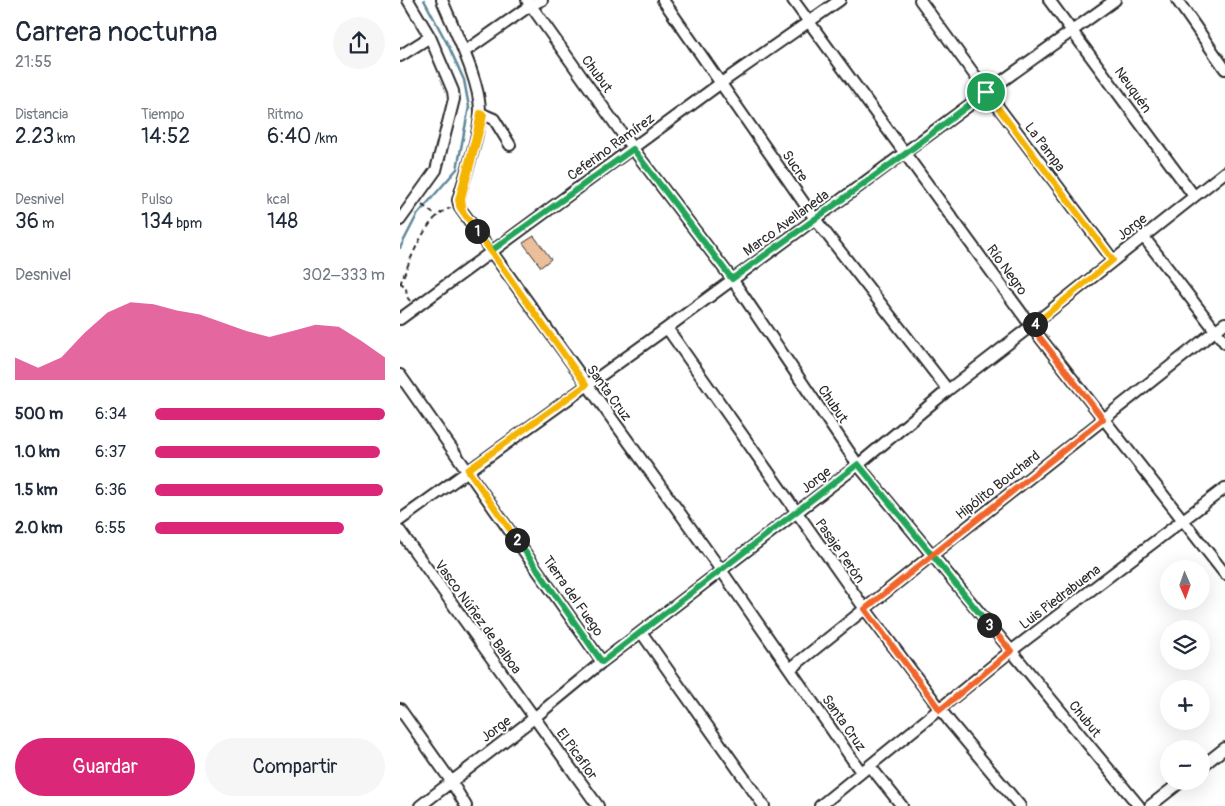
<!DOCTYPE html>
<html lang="es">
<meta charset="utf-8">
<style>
body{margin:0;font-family:Pangolin,sans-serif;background:#f6f6f7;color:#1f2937;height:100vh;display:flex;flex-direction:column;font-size:19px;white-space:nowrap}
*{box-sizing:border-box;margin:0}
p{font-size:16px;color:#747a83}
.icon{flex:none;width:28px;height:28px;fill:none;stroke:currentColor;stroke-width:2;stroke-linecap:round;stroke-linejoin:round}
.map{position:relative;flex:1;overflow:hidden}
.drawer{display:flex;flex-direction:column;background:#fff;width:400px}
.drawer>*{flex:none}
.needle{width:32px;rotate:178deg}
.tools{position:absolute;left:760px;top:560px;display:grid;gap:10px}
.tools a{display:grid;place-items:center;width:50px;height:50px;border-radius:50%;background:#fff;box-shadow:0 5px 20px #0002;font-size:25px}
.pin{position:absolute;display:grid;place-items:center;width:42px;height:42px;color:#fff;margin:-21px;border:2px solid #fff;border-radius:50%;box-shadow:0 1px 5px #0007}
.km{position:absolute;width:25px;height:25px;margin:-12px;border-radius:50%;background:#222;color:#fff;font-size:14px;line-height:25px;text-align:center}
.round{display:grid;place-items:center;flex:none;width:52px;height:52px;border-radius:26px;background:#f6f6f7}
.overview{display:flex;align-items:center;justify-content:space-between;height:85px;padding:0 15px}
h1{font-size:28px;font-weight:600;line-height:38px}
.metrics{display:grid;grid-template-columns:repeat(3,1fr);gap:8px;height:85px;padding:5px 15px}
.metrics div{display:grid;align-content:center}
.metrics b{font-size:21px;font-weight:600}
.metrics small{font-size:14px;font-weight:400}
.metrics p{font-size:14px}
.chart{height:140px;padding:10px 15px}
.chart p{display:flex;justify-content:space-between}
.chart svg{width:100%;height:90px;margin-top:5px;fill:#db2777;opacity:.7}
.action{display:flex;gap:10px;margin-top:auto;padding:10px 15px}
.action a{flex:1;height:58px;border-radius:30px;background:#db2777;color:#fff;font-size:20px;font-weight:600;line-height:58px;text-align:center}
.action a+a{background:#f6f6f7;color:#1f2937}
ul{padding:0 15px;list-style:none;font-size:16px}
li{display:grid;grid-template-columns:80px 60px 1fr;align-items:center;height:38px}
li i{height:12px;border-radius:6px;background:#db2777}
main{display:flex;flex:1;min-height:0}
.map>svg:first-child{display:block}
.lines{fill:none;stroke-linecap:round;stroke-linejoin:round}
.stream{stroke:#5f8799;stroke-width:2.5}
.building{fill:#ebbf9b;stroke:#2b2b2b}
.minor-casing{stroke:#2b2b2b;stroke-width:14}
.path{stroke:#2b2b2b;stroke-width:2;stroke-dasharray:5 4;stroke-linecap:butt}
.minor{stroke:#fff;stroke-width:10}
.split-1-casing{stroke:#fff;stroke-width:10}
.split-2-casing{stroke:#fff;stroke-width:10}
.split-3-casing{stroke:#fff;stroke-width:10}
.split-4-casing{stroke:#fff;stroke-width:10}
.split-5-casing{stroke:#fff;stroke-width:10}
.split-1{stroke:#22a559;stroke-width:6}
.split-2{stroke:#f5b400;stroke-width:6}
.split-3{stroke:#22a559;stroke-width:6}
.split-4{stroke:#f0652b;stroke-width:6}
.split-5{stroke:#f5b400;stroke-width:6}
.labels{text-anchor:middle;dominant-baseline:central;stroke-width:4;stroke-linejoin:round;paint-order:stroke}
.street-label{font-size:14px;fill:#2b2b2b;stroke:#fff}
</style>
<main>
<section class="drawer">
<div class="overview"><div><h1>Carrera nocturna</h1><p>21:55</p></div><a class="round"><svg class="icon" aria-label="share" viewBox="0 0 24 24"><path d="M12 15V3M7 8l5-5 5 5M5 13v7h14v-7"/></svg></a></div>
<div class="metrics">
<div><p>Distancia</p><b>2.23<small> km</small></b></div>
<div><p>Tiempo</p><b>14:52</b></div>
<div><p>Ritmo</p><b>6:40<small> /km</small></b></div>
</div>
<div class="metrics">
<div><p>Desnivel</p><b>36<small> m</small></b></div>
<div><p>Pulso</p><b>134<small> bpm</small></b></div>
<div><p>kcal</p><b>148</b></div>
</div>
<div class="chart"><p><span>Desnivel</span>302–333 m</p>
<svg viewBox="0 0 160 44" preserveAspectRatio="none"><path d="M0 44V33L10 38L20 33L30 21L40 11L50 6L60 7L70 10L80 12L90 16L100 20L110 23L120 20L130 17L140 18L150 25L160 33V44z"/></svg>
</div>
<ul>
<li><b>500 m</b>6:34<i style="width:100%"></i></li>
<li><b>1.0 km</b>6:37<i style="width:98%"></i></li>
<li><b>1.5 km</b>6:36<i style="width:99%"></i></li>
<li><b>2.0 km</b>6:55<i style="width:82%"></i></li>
</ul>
<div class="action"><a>Guardar</a><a>Compartir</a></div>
</section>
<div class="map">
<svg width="825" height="806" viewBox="0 0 825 806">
<rect width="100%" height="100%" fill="#fff"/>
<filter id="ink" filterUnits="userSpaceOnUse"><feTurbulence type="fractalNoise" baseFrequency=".02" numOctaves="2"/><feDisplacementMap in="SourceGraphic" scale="10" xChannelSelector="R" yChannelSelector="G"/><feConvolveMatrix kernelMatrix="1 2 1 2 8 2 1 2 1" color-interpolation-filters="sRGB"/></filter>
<g filter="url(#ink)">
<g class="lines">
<path class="stream" d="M0,248L17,215L57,169L69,107L64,80L49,47L24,0"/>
</g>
<path class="building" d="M134,236L151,259L141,267L123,243Z"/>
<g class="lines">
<g class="minor-casing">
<path id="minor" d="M42,0C54,30 81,82 80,113C79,138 65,175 58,200L60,208L321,570L461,772
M127,0L233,149L332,279L458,465L739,806
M263,0L415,219L548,390
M393,0L631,326L825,574
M520,0L587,92L713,260
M649,0L794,196
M777,0L825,69
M64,52L131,5L142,0
M0,56L30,37
M80,113L94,119L110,145
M0,220L36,170L54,99L53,91L30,37L8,0
M743,236L825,343
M0,319L321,83L440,0
M267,328L465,609L550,722L620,806
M0,375L202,662
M0,520L267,328L587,92L715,0
M0,531L198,806
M241,632L364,806
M390,669L532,555L825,323
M0,709L51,781L66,806
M470,766L502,806
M801,767L825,748
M20,806L134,718L202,662L458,465L548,390L631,326L825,172
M420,806L611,651L825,488
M750,806L782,781"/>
</g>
<path class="path" d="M22,205L38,217
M0,282L6,288L7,297L10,301
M0,284C10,262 25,215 51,208"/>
<use href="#minor" class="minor"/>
</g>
</g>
<g class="lines" filter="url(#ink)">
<g class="split-1-casing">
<path id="split-1" d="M77,231L91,251L233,149L332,279L505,154L586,92"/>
</g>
<g class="split-2-casing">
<path id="split-2" d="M77,231L59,206H63L62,198L82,124L84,115L80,113L76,133L58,200L60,208L186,385L68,470L117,540"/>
</g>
<g class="split-3-casing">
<path id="split-3" d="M117,540L202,662L458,464L589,625"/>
</g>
<g class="split-4-casing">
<path id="split-4" d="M589,625L611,651L540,710L465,609L703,419L631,326L635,324"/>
</g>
<g class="split-5-casing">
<path id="split-5" d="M586,92L713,260L635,324"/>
</g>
<use href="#split-1" class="split-1"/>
<use href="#split-2" class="split-2"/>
<use href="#split-3" class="split-3"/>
<use href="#split-4" class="split-4"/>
<use href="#split-5" class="split-5"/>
</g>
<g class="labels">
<g class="street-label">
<text transform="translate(197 74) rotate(54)">Chubut</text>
<text transform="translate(733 90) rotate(54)">Neuquén</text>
<text transform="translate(211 147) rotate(-36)">Ceferino Ramírez</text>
<text transform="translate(645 147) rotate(53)">La Pampa</text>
<text transform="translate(395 166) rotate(56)">Sucre</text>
<text transform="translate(386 223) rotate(-36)">Marco Avellaneda</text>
<text transform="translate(732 227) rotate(-38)">Jorge</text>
<text transform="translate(607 270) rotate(54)">Río Negro</text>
<text transform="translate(209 393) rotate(54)">Santa Cruz</text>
<text transform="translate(433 404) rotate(56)">Chubut</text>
<text transform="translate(416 480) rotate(-38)">Jorge</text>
<text transform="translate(598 485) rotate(-38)">Hipólito Bouchard</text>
<text transform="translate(440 551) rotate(55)">Pasaje Perón</text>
<text transform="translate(173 596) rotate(55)">Tierra del Fuego</text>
<text transform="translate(660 597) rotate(-37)">Luis Piedrabuena</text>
<text transform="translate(78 617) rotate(54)">Vasco Núñez de Balboa</text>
<text transform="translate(685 719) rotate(51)">Chubut</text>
<text transform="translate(444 723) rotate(55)">Santa Cruz</text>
<text transform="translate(96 729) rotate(-37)">Jorge</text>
<text transform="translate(177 754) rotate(54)">El Picaflor</text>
</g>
</g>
</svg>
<div class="tools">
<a><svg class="needle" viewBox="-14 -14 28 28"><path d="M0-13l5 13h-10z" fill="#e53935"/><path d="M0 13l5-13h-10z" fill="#747a83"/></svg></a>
<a><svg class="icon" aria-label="layers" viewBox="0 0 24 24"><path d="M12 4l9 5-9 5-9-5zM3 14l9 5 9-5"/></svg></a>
<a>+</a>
<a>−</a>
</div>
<div class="pin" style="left:586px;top:92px;background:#1e9e55"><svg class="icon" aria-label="arrive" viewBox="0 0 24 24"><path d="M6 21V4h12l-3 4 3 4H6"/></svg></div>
<b class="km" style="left:77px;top:231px">1</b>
<b class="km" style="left:117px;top:540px">2</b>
<b class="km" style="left:589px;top:625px">3</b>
<b class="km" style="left:635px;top:324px">4</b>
</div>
</main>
